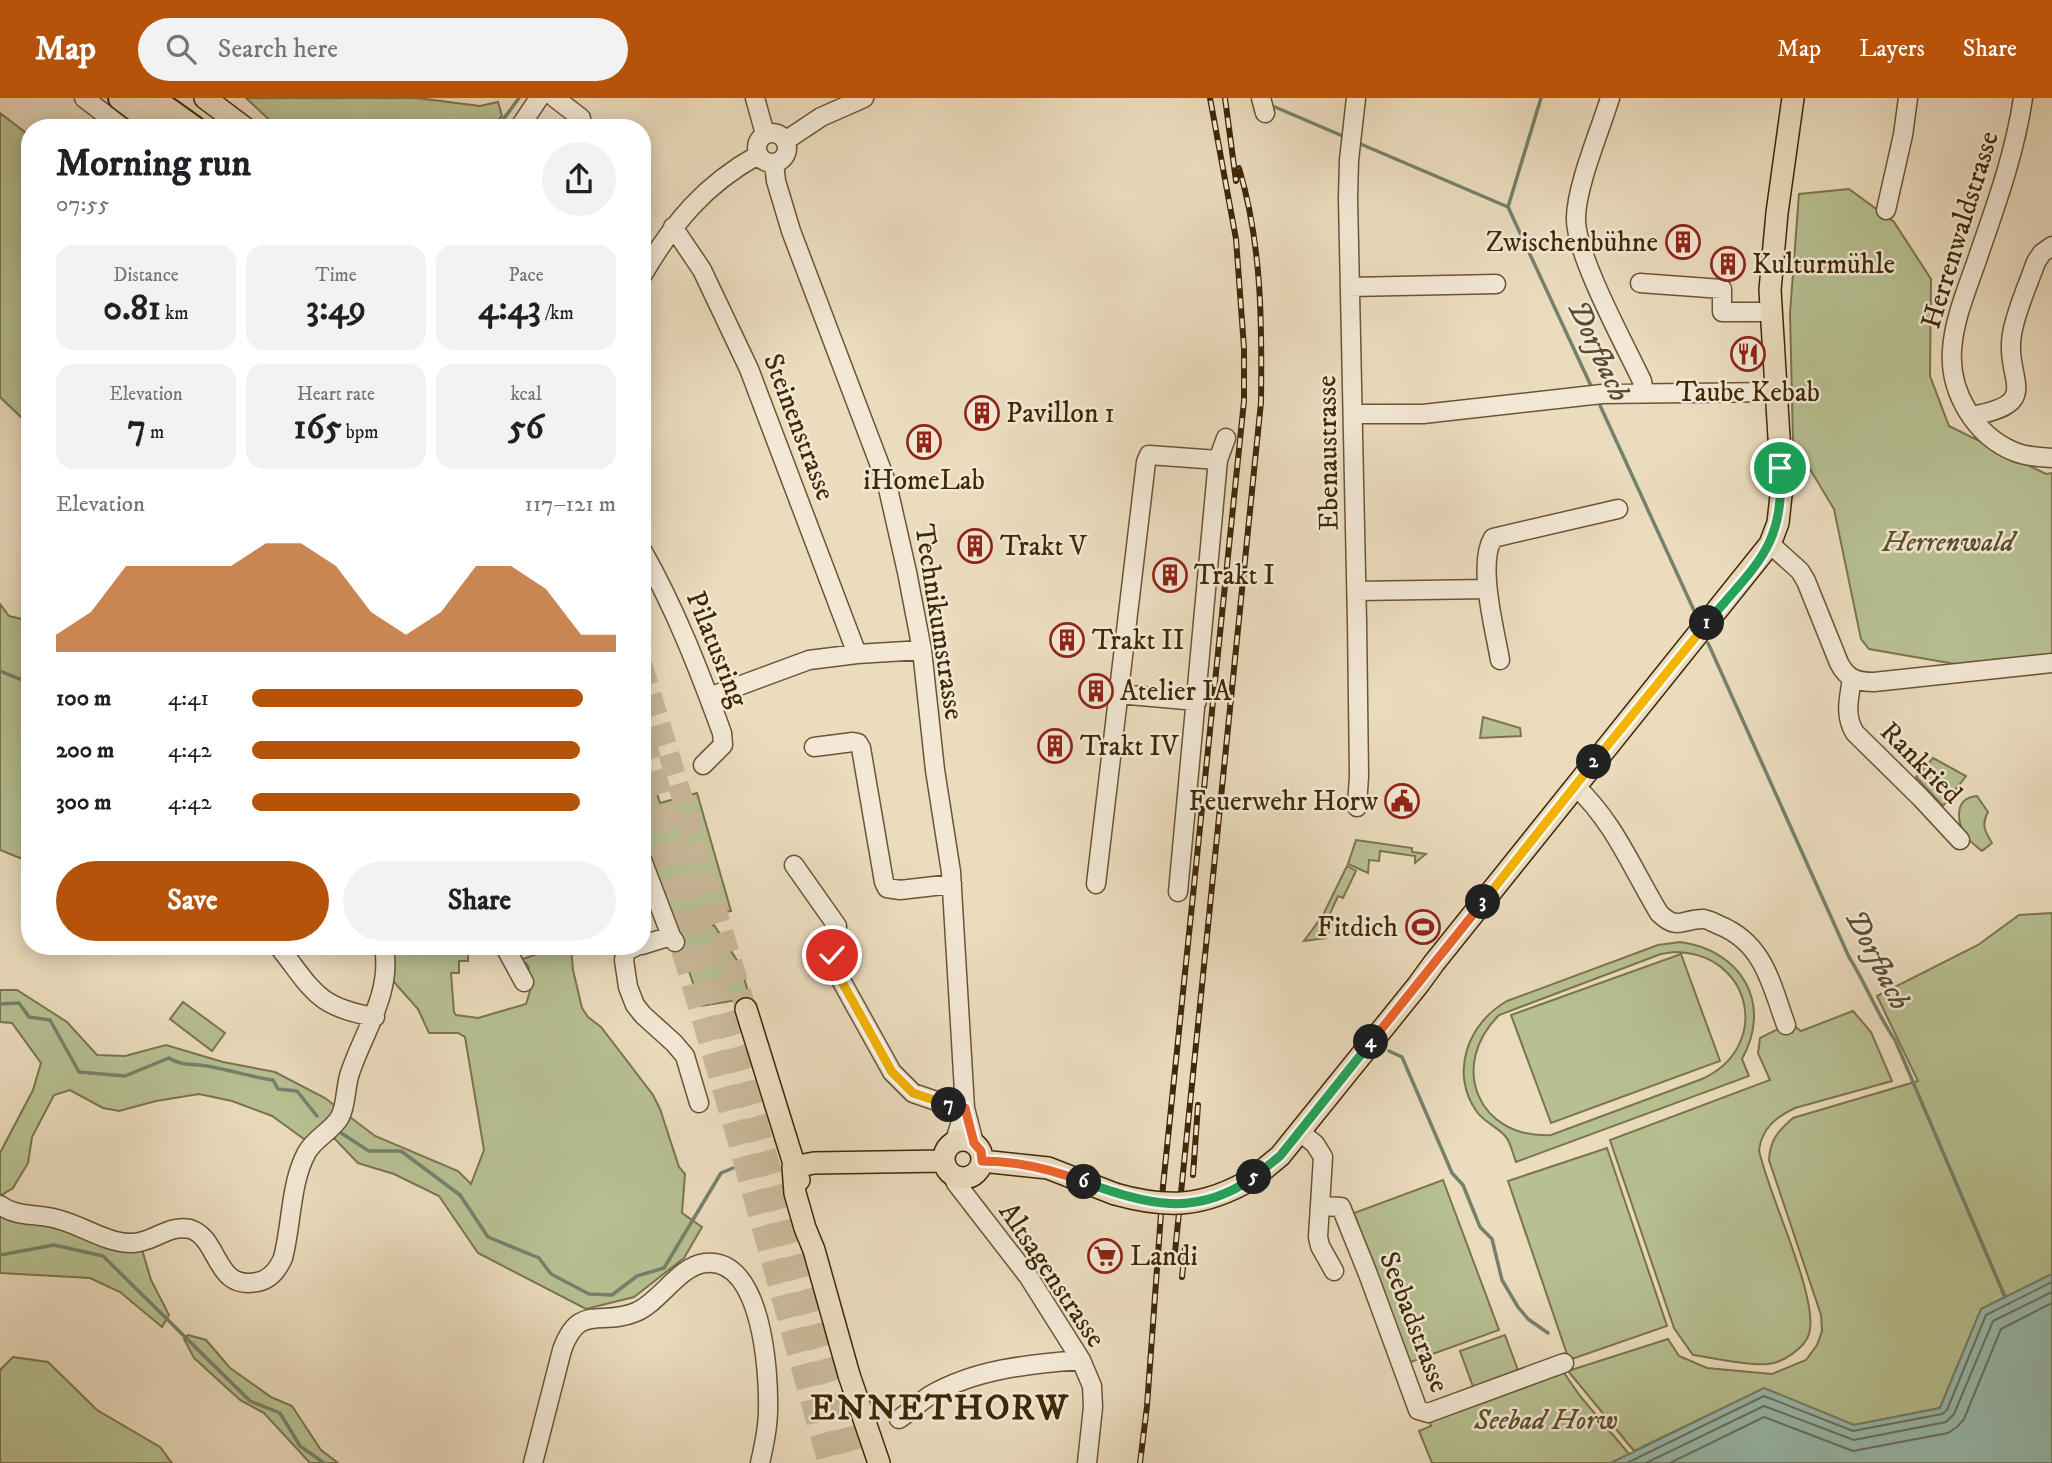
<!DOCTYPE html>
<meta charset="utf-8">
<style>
body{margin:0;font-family:"IM FELL DW Pica",serif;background:#f2f2f2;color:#202124;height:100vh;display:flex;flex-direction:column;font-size:26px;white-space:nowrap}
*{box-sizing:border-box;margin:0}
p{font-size:23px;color:#757577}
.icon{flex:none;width:38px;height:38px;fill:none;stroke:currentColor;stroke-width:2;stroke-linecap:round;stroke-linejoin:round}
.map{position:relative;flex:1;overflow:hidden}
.drawer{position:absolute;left:21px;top:21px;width:630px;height:836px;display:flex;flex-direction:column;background:#fff;border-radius:28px;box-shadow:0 4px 18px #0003}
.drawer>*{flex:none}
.pin{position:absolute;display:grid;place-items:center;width:60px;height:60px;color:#fff;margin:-30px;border:4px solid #fff;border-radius:50%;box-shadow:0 2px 7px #0007}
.km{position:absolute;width:35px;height:35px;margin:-18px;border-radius:50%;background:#222;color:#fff;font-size:19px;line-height:35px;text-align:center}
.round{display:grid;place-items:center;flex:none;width:74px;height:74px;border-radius:37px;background:#f2f2f2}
.overview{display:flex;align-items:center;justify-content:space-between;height:119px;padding:0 35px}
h1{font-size:38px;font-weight:700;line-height:52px}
.figures{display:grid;grid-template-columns:repeat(3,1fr);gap:10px;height:119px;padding:7px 35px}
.figures div{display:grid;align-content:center;border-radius:18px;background:#f2f2f2;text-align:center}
.figures b{font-size:35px;font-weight:700}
.figures small{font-size:19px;font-weight:400}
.figures p{font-size:19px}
.chart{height:196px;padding:14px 35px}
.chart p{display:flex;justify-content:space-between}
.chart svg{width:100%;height:126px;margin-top:7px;fill:#b45309;opacity:.7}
.action{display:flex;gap:14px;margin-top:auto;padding:14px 35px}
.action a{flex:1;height:80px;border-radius:42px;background:#b45309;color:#fff;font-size:28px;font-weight:700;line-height:80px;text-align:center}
.action a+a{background:#f2f2f2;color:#202124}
ul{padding:0 35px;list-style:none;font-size:23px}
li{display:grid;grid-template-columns:112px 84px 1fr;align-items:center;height:52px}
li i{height:18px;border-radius:9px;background:#b45309}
header{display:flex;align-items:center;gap:42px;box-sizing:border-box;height:98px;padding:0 35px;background:#b45309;color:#fff}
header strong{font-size:33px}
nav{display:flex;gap:38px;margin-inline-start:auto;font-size:24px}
.search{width:490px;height:63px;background:#f2f2f2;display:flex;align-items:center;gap:18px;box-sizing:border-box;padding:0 24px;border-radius:38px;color:#757577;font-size:26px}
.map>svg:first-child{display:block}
.green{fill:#b7c092;stroke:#7c744c;stroke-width:2;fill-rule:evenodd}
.water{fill:#98bcb1;stroke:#75816c;stroke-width:2}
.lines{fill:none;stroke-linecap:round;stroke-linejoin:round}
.shore{stroke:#6c725b;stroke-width:2}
.stream{stroke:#75816c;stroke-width:3.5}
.major-tunnel{stroke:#c9b899;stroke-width:21;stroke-dasharray:21 10;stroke-linecap:butt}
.highway-tunnel{stroke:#c9b899;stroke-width:24;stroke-dasharray:24 12;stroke-linecap:butt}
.minor-casing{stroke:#6b5533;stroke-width:21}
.major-casing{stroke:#402805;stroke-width:24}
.highway-casing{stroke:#402805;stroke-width:28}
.minor{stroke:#f2e8d5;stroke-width:18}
.major{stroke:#ebdcbe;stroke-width:21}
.highway{stroke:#ebdcbe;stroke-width:24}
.rail-casing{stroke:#402805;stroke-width:6}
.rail{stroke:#f2e8d5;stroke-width:3.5;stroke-dasharray:10;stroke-linecap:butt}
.major-bridge-casing{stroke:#402805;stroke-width:24;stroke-linecap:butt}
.major-bridge{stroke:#ebdcbe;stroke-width:21}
.split-1-casing{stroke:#fff;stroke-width:14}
.split-2-casing{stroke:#fff;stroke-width:14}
.split-3-casing{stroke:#fff;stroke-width:14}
.split-4-casing{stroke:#fff;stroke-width:14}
.split-5-casing{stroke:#fff;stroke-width:14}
.split-6-casing{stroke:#fff;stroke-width:14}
.split-7-casing{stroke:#fff;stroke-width:14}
.split-8-casing{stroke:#fff;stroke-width:14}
.split-1{stroke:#22a559;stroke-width:9}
.split-2{stroke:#f5b400;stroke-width:9}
.split-3{stroke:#f5b400;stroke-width:9}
.split-4{stroke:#f0652b;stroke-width:9}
.split-5{stroke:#22a559;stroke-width:9}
.split-6{stroke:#22a559;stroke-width:9}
.split-7{stroke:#f0652b;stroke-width:9}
.split-8{stroke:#f5b400;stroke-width:9}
.labels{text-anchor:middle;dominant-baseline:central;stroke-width:5;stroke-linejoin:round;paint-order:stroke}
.street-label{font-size:28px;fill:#402805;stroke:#f2e8d5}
.poi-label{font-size:28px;fill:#402805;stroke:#f2e8d5;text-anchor:start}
.park-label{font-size:28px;font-style:italic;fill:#5e4e28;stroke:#f2e8d5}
.water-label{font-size:30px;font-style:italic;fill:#564d30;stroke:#f2e8d5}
.district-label{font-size:35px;font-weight:bold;letter-spacing:2px;fill:#402805;stroke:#f2e8d5}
</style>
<header>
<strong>Map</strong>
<div class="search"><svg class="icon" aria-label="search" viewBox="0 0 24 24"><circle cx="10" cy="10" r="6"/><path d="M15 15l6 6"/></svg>Search here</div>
<nav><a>Map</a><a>Layers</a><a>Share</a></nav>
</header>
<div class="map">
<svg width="2052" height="1365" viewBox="0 0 2052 1365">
<rect width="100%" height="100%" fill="#ebdcbe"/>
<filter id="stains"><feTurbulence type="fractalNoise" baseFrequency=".00286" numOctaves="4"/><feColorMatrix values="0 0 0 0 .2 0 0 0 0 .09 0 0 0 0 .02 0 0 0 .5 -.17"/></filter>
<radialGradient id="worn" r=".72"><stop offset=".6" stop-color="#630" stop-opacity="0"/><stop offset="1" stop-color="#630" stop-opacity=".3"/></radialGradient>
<path class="green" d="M246,0H417L480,8L498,4L502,18L491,30H278Z
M0,15L30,38V321H23L0,299Z
M1849,91L1894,124L1931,181L1930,278L1949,328L2046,376L2052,375V555L2049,557L1955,566L1869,551L1861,541L1834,411L1793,343L1790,215L1799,96Z
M0,506L9,518L30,523V757L25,762L0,752Z
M1483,619L1520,630L1521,638L1480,640Z
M642,650L660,705L697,695L731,813L670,824L642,745Z
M1933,660L1966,678L1943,708L1916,679Z
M1977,698L1988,714C1981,726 1985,734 1992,745L1982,753C1976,748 1969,743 1965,737C1956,721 1955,700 1977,698Z
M1356,742L1412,750V754L1426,756L1415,765V758L1380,753L1379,763L1369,762L1368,775L1348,766Z
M1347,768L1356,773L1343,800L1338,798L1328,820L1334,823L1326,840L1304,843L1323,817Z
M2052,815V1176L1981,1211L1940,1310L1854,1327L1764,1290L1634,1353L1568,1273L1668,1241L1679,1258L1707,1270L1772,1276L1806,1262L1817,1247L1822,1233L1821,1217L1769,1062C1770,1042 1778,1033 1793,1020L1918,983L1877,898L1978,847L2019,817Z
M714,827L740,867L750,900L701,908L675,833Z
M1680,844C1741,852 1773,905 1742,961L1749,978L1516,1064C1513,1057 1511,1045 1506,1039C1498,1029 1485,1025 1477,1014C1449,975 1468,925 1507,903L1658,847ZM1674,854C1752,854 1773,949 1702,981L1551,1037C1478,1041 1448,968 1499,917L1661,856Z
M393,849H462L468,857V863H459V875H451L454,914L456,917L478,920L526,906L530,893L527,891V874L529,870L526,865L523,866L520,862L557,849H571L573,872L582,910L588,919L601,929L653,997L660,1011L679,1069L685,1076L682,1115L702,1129L684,1160L634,1199L586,1211L478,1155L439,1098L394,1076L358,1065L335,1041H304L272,1018L232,1003L199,996L156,1003L119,1013L103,1010L70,992L54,997L32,1039L28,1065L13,1090L0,1098V1055L33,992L41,965L12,925L0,924V892H17L67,924L97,957L125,958L166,947L223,964L275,974L325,1000L375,1038L458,1073L471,1086L484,1052L465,939L458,935H429L418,911L394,884Z
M1681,856L1720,963L1551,1025L1511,917Z
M183,904L225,935L212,953L170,921Z
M1853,913L1871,934L1892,983L1795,1010C1776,1019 1762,1030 1759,1052C1767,1094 1820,1201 1809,1236C1805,1250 1782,1265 1768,1266C1746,1268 1715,1260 1693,1257L1674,1230L1610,1042L1770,982L1758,955L1760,940L1790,925L1801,933Z
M1607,1050L1667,1228L1569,1262L1508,1083Z
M1443,1082L1499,1232L1408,1265L1354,1115Z
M0,1111L141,1148L151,1182L169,1217L162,1229L120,1194L90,1180L0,1175Z
M188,1237L206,1242L230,1270L271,1299L292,1308L321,1352L338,1365H310L264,1315L240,1302L194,1260L184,1241Z
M1505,1237L1520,1278L1475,1294L1460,1253Z
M13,1259L48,1264L97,1312L160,1349L172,1365H0V1272Z
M1562,1272L1580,1298L1629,1356L1611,1365H1432L1419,1333L1431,1328L1429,1322Z"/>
<path class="water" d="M2052,1176V1365H1611L1764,1290L1854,1327L1940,1310L1981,1211Z"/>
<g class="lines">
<path class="shore" d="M1627,1365L1764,1298L1853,1333L1942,1316L1947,1312L1986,1217L2052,1184
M1646,1365L1764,1308L1854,1342L1946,1324L1954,1316L1993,1223L2052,1194
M1670,1365L1764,1319L1853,1353L1948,1335L1957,1329L1964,1321L2001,1231L2052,1205"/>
<path class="stream" d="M1541,0L1508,109L1592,290
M1275,9L1345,39
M497,30L519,0
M1356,44L1508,109
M1598,303L1697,519
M1708,545L1849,859C1866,886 1877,916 1895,942L2005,1199
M0,573L30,585
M0,906L19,905L29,919L50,922L79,974L125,978L169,960C182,969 198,965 212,969C233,973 252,979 273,982L278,991L297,993L317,1018
M1389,953L1402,959L1452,1075L1463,1087L1480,1129L1492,1141L1502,1182L1518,1209L1528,1221L1548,1235
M341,1035L369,1053H401L460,1097L488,1139L539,1160L551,1176L589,1196L612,1197L637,1178L664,1170L721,1075L733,1070
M0,1157L54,1147L103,1158L250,1303L280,1315L300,1348L324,1365"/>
<path class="major-tunnel" d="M642,567L746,911"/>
<path class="highway-tunnel" d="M642,639L672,733L853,1365
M642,713L735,1027L830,1365"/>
<g class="minor-casing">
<path id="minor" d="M84,0L123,30
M555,0L581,20
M755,0L765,36
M1261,0L1265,15
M1356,0L1349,62L1348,100L1357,524L1359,678L1357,709
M1610,0C1600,33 1577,86 1576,119C1574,154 1625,247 1642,283L1644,295
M2023,0C2015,55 1996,107 1978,159C1968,189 1954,220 1952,252C1949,294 1975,338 2015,354C2027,359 2040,359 2052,360
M519,30L539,0
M757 50a15 15 0 1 1 30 0a15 15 0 1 1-30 0Z
M785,43L821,19L864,0
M774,65L776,83L791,133L887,386L907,474L922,552L935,672L951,774L965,1010L974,1045
M1886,112L1903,37L1908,0
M673,129L702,172L749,271L857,556
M642,178C673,125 704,87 758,57
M1640,185L1722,191V214H1770
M1350,189L1496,186
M1353,316H1423L1602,296L1775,294
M1971,318C2045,305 2004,283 2012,236C2016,212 2028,187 2036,164L2042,155L2052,148
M1770,446L1800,473L1806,483L1839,565C1847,581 1857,584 1874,584L2052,565
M642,452C675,510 699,572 722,635L723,647L703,667
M1357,493L1487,491
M1500,562C1495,532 1477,466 1493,440L1618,411
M1852,581C1849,600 1844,618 1855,635L1921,700L1960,742
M1118,596L1197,603
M709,599L809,562L857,556L922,552
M814,649L853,644L858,645L861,650L884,784L887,790L900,792L952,786
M1575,688C1613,722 1633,772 1659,815C1678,834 1683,820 1704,821C1709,822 1715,825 1719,827C1764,845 1771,886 1786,927
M642,762L671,838L675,844
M794,767L837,828L832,866L892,974L913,995L951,1008L965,1010
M1096,786L1146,364L1149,357L1218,362
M1178,794L1218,362L1226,340
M642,847L671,838
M279,849C313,892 316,909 375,919
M505,849L524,884
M635,849L626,853L624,862L628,889L635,907L643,917L674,945L685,958L699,1005
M1300,1034L1315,1046L1323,1059L1318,1139L1320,1148L1334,1173
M955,1043L965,1010
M953,1078L956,1085L1028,1178L1081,1262L1092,1288L1093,1309L1087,1365
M0,1107C17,1120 37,1115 57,1121C82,1127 107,1146 133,1145C154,1144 169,1126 190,1131C220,1140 214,1193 257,1184C270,1182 278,1171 283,1160C292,1126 290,1085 307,1054C315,1040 332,1033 340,1019C347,1006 345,986 351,972C365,932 392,894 384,849
M1320,1108L1341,1109L1368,1176L1418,1312L1428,1315L1564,1265
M899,1321C909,1314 919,1305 929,1298C975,1271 1029,1266 1081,1262
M533,1365L562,1252C579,1204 601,1229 636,1214C660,1204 679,1168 705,1165C762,1158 769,1274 768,1312C768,1330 764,1348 760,1365"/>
</g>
<g class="major-casing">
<path id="major" d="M205,0L245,30
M746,911L799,1082
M944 1061a19 19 0 1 1 38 0a19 19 0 1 1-38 0Z
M982,1063L1048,1070L1115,1096
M793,1069L795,1095L805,1130L814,1152L849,1277L879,1365
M793,1069L814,1065L944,1063
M1252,1081L1280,1058L1418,887L1434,865L1770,446L1778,425L1782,388L1770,192L1777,115L1793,0"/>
</g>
<g class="highway-casing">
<path id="highway" d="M121,0L161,30
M151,0L193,30"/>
</g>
<use href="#minor" class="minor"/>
<use href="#major" class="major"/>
<use href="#highway" class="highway"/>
<g class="rail-casing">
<path id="rail" d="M1225,0L1236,83
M1193,1077L1198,1007
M1174,1164L1261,304C1262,225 1262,147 1239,70
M1182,1179L1185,1150
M1140,1365L1147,1308L1163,1088L1244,303V250L1236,141L1210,0"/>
</g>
<use href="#rail" class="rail"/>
<g class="major-bridge-casing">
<path id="major-bridge" d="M1115,1096C1168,1111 1204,1109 1252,1081"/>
</g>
<use href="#major-bridge" class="major-bridge"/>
</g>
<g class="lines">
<g class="split-1-casing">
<path id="split-1" d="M1707,525C1753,469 1786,449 1780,370"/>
</g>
<g class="split-2-casing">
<path id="split-2" d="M1594,664L1707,525"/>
</g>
<g class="split-3-casing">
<path id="split-3" d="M1483,804L1594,664"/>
</g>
<g class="split-4-casing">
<path id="split-4" d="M1371,944L1483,804"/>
</g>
<g class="split-5-casing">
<path id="split-5" d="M1254,1079L1280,1058L1371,944"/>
</g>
<g class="split-6-casing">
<path id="split-6" d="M1084,1084C1147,1106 1195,1121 1254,1079"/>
</g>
<g class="split-7-casing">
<path id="split-7" d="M949,1007L965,1010L974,1045L981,1053L982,1063C1019,1063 1051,1071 1084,1084"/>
</g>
<g class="split-8-casing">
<path id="split-8" d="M832,857V866L892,974L913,995L949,1007"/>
</g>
<use href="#split-1" class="split-1"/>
<use href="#split-2" class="split-2"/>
<use href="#split-3" class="split-3"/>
<use href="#split-4" class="split-4"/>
<use href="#split-5" class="split-5"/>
<use href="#split-6" class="split-6"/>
<use href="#split-7" class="split-7"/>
<use href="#split-8" class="split-8"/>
</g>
<defs>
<g id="building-ring" transform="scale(1.75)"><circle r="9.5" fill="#f2e8d5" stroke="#8f2418" stroke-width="1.5"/><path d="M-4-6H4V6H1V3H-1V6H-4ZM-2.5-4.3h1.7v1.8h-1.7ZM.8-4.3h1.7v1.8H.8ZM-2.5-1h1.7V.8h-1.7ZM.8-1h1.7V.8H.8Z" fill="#8f2418"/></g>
<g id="restaurant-ring" transform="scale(1.75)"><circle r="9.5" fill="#f2e8d5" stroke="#8f2418" stroke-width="1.5"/><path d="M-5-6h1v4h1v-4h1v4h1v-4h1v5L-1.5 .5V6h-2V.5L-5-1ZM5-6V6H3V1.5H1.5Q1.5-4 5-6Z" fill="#8f2418"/></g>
<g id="civic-ring" transform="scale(1.75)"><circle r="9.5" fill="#f2e8d5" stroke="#8f2418" stroke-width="1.5"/><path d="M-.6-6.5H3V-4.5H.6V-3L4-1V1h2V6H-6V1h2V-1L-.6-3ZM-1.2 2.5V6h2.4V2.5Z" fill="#8f2418"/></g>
<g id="stadium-ring" transform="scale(1.75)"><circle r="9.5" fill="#f2e8d5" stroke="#8f2418" stroke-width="1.5"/><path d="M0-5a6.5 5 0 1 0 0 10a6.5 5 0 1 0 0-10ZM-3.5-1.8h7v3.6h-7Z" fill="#8f2418"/></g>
<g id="supermarket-ring" transform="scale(1.75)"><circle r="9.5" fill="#f2e8d5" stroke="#8f2418" stroke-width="1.5"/><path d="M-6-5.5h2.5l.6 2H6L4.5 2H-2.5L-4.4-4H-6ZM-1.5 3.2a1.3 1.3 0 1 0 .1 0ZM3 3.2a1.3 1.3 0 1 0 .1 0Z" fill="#8f2418"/></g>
</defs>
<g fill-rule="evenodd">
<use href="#building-ring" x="1683" y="144"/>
<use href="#building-ring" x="1728" y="166"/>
<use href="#restaurant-ring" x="1748" y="256"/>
<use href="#building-ring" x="982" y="315"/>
<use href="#building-ring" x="924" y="344"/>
<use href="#building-ring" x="975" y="448"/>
<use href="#building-ring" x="1170" y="477"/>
<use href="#building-ring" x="1067" y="542"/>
<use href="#building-ring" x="1096" y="593"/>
<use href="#building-ring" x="1055" y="648"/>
<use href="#civic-ring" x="1402" y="703"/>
<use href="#stadium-ring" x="1423" y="829"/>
<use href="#supermarket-ring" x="1105" y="1158"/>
</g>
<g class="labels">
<g class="street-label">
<text transform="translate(1960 132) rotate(-73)">Herrenwaldstrasse</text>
<text transform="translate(799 329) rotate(69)">Steinenstrasse</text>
<text transform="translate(1328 355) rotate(-91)">Ebenaustrasse</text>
<text transform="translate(939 524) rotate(81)">Technikumstrasse</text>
<text transform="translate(717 551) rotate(68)">Pilatusring</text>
<text transform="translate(1921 665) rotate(45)">Rankried</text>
<text transform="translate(1052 1177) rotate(56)">Altsagenstrasse</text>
<text transform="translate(1414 1224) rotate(69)">Seebadstrasse</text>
</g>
<g class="poi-label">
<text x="1658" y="144" text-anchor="end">Zwischenbühne</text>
<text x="1752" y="166">Kulturmühle</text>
<text x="1748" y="294" text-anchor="middle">Taube Kebab</text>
<text x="1006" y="315">Pavillon 1</text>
<text x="924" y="382" text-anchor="middle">iHomeLab</text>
<text x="1000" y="448">Trakt V</text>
<text x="1194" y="477">Trakt I</text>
<text x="1092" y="542">Trakt II</text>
<text x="1120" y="593">Atelier IA</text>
<text x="1080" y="648">Trakt IV</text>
<text x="1378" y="703" text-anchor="end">Feuerwehr Horw</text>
<text x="1398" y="829" text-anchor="end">Fitdich</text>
<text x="1130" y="1158">Landi</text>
</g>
<g class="park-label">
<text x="1948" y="444">Herrenwald</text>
<text x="1546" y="1322">Seebad Horw</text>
</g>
<g class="water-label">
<text transform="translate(1598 253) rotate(65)">Dorfbach</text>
<text transform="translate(1877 862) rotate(63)">Dorfbach</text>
</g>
<g class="district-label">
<text x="940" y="1311">ENNETHORW</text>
</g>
</g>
<rect width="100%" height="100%" filter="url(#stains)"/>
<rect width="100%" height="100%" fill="url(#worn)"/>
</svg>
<div class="pin" style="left:1780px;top:370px;background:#1e9e55"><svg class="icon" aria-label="arrive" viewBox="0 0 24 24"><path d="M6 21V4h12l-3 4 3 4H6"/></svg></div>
<div class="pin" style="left:832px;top:857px;background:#d93025"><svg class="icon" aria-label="check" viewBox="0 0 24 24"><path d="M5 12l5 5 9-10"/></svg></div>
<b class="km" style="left:1707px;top:525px">1</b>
<b class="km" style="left:1594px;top:664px">2</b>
<b class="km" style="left:1483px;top:804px">3</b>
<b class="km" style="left:1371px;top:944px">4</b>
<b class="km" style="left:1254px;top:1079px">5</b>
<b class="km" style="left:1084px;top:1084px">6</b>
<b class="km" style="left:949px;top:1007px">7</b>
<section class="drawer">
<div class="overview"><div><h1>Morning run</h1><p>07:55</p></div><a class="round"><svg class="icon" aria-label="share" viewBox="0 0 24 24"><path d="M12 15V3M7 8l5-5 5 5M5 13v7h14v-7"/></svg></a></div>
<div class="figures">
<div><p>Distance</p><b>0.81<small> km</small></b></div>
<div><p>Time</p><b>3:49</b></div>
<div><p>Pace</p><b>4:43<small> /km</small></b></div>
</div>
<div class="figures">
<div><p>Elevation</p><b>7<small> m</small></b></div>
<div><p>Heart rate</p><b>165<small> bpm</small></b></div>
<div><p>kcal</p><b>56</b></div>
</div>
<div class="chart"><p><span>Elevation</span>117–121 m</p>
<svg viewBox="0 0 160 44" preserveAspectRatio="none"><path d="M0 44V38L10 30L20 14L30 14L40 14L50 14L60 6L70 6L80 14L90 30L100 38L110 30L120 14L130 14L140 22L150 38L160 38V44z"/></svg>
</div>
<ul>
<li><b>100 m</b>4:41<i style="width:91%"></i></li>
<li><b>200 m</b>4:42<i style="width:90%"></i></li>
<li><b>300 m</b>4:42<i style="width:90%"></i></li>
</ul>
<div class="action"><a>Save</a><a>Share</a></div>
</section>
</div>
